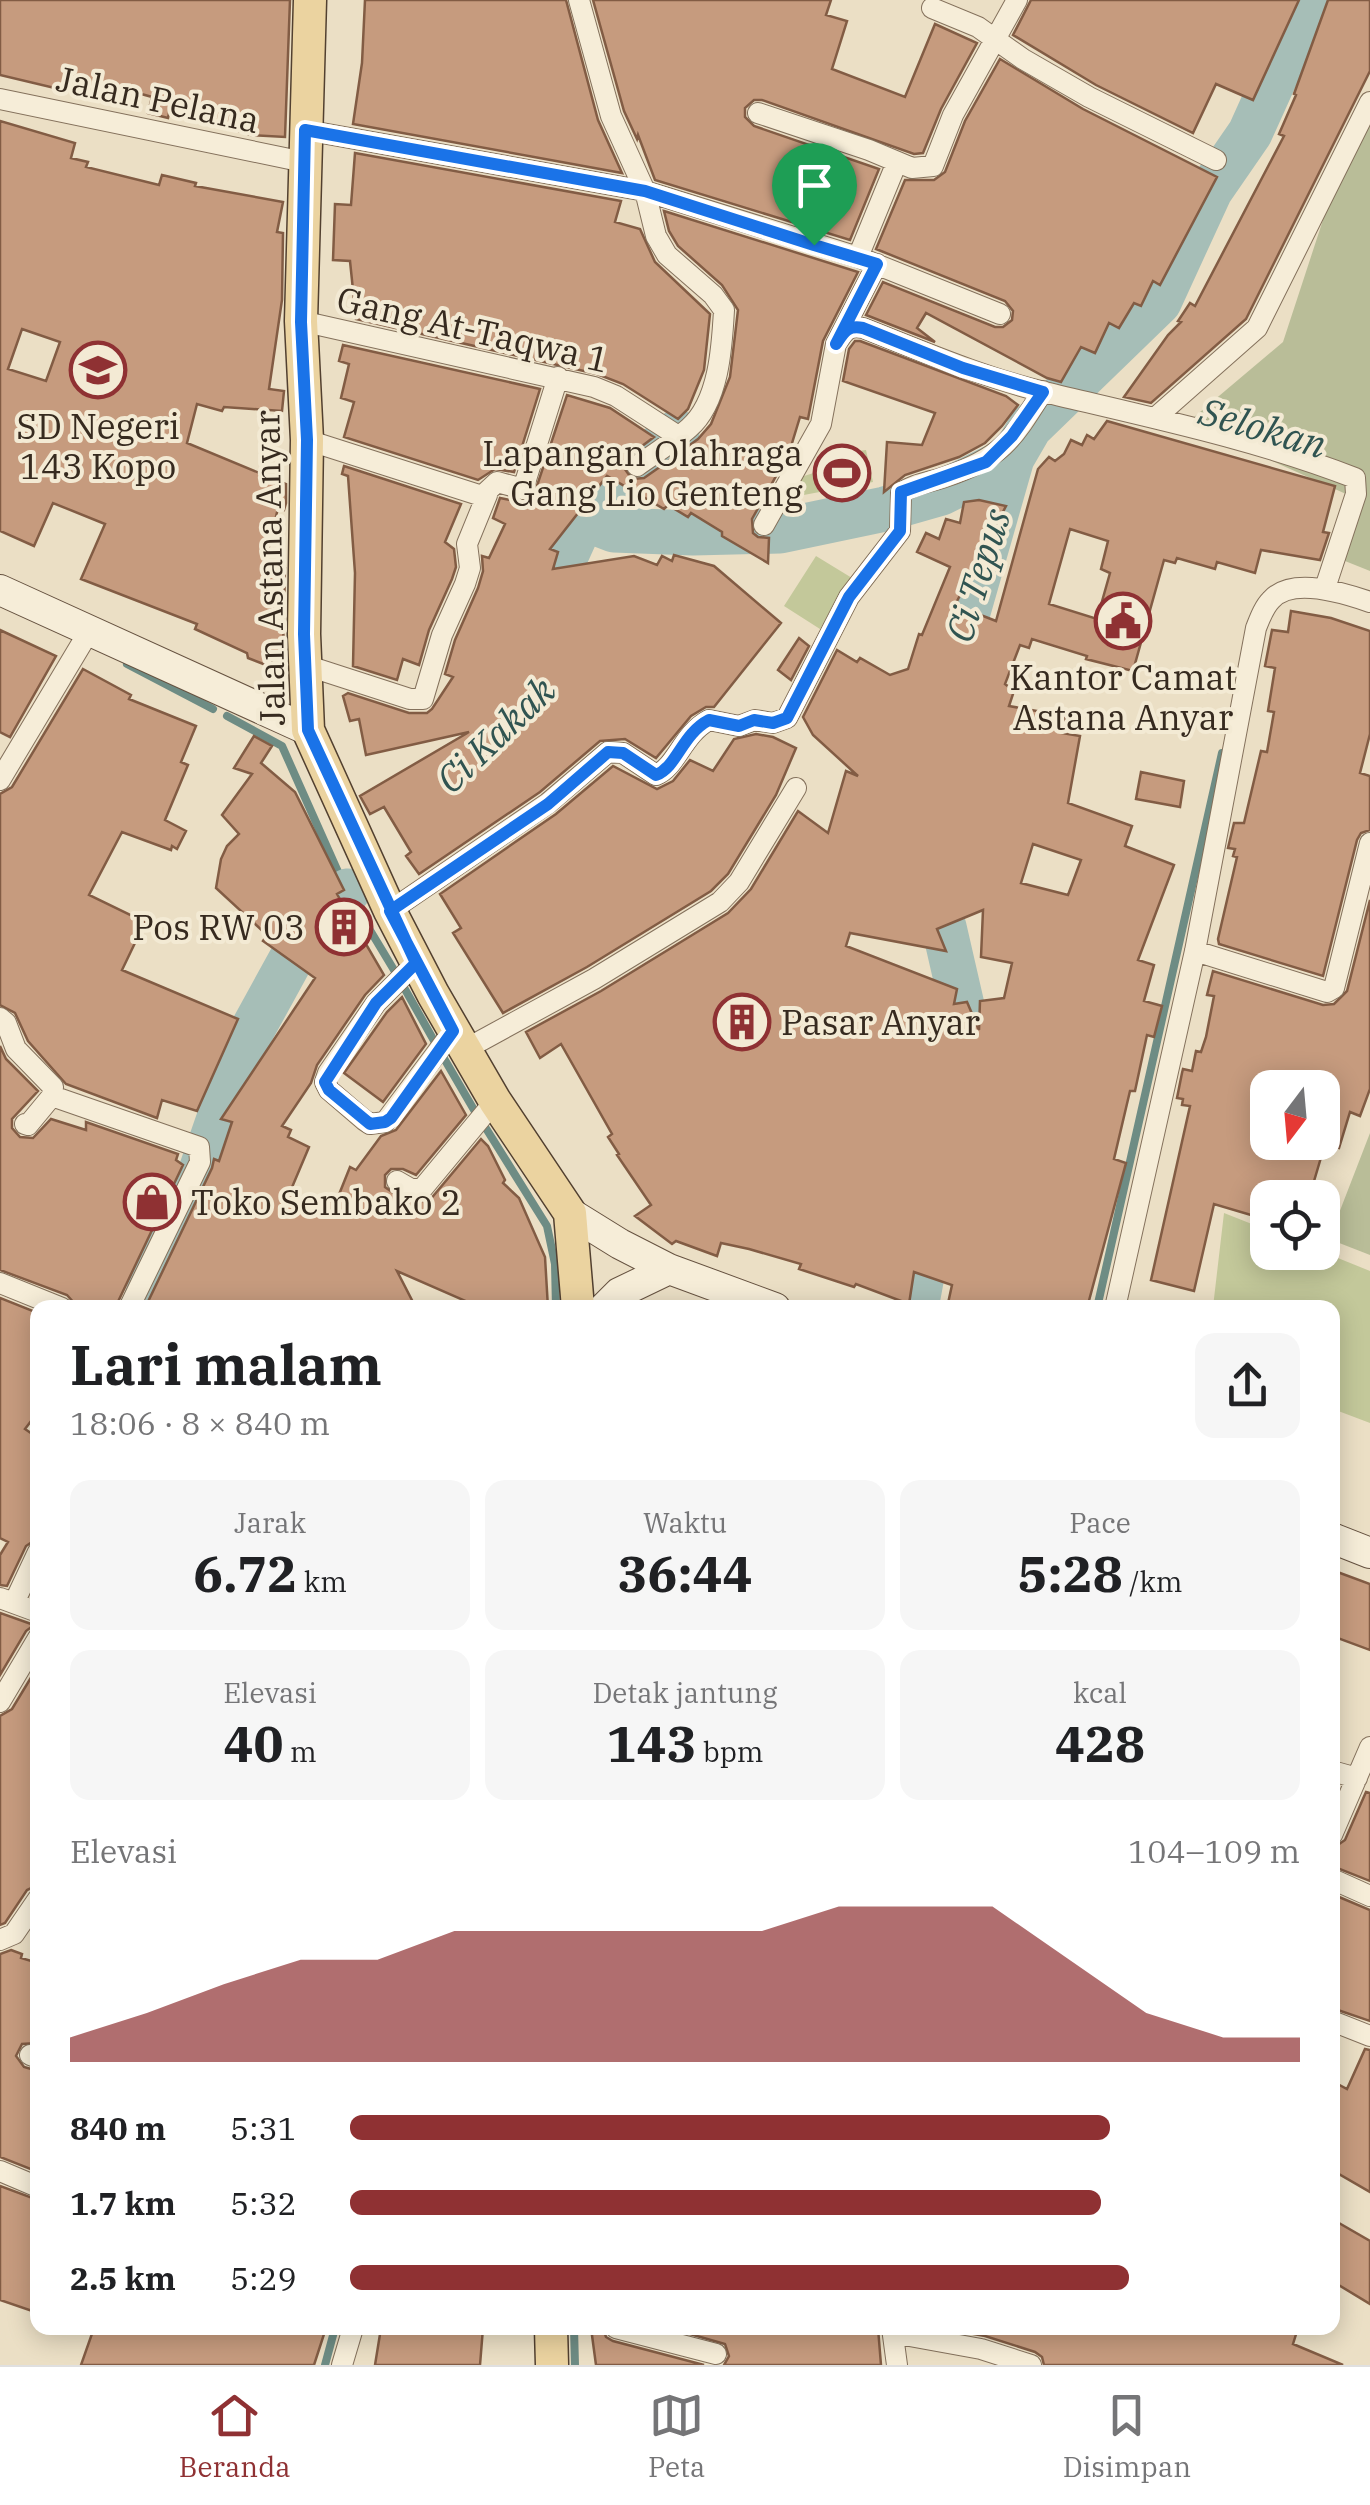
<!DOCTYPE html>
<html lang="id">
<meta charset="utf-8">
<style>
body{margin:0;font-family:"IBM Plex Serif",serif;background:#f6f6f6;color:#202124;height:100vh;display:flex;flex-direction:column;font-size:38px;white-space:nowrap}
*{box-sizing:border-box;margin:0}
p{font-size:32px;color:#757577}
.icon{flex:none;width:55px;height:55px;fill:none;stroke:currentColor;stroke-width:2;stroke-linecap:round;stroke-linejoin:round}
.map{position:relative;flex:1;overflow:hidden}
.sheet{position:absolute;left:30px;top:1300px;width:1310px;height:1035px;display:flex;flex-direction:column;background:#fff;border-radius:20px;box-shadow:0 5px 25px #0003}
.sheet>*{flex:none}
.needle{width:65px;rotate:196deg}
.buttons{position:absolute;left:1250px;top:1070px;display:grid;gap:20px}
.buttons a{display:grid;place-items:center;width:90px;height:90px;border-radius:20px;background:#fff;box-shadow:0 5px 25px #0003;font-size:50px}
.pin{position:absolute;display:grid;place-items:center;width:85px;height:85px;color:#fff;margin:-102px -42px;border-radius:50% 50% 50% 0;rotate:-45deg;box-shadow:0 0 10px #0007}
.pin .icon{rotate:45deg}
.round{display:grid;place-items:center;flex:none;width:105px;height:105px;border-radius:20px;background:#f6f6f6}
.headline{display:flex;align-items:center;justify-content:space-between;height:170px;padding:0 40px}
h1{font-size:55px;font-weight:700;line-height:75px}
.metrics{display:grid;grid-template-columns:repeat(3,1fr);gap:15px;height:170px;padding:10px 40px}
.metrics div{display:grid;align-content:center;border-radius:20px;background:#f6f6f6;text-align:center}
.metrics b{font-size:50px;font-weight:700}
.metrics small{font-size:28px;font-weight:400}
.metrics p{font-size:28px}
.chart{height:280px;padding:20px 40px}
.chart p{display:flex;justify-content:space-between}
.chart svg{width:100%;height:180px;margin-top:10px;fill:#8f3133;opacity:.7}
ul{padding:0 40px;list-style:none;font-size:32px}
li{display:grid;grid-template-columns:160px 120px 1fr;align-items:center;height:75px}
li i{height:25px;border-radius:12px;background:#8f3133}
.tabs{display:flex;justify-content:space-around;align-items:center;height:140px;border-top:2px solid #e0e0e0;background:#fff;font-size:28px;color:#757577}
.tabs a{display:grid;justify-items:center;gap:5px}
.tabs .on{color:#8f3133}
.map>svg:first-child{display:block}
.green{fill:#c3c89a}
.cemetery{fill:#b9bd98}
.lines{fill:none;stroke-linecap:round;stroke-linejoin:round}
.stream{stroke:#6e8c84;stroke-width:8}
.river{stroke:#a6beb7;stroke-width:45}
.building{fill:#c69b7e;stroke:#825c44;stroke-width:2.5;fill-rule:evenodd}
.minor-casing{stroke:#84715c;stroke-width:22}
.secondary-casing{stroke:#665240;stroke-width:32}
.primary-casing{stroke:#524030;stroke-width:35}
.minor{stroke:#f6edd8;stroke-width:20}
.secondary{stroke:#f6edd8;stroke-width:30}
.primary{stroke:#ebd3a0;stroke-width:32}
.route-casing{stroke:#fff;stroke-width:20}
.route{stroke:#1a73e8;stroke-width:12}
.labels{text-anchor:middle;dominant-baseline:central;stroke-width:8;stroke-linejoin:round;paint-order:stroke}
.street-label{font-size:35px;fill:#362a1f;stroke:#f3ead4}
.poi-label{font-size:35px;fill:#362a1f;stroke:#f3ead4}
.water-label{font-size:38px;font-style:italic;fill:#305451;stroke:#f3ead4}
</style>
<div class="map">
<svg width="1370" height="2365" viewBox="0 0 1370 2365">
<rect width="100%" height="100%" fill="#ebdfc5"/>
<path class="green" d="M866,450L873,482L793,497L792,486L801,477L826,469L827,455Z
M816,556L852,578L820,629L784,606Z
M1224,1213L1267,1230L1268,1252H1323L1370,1271V1423L1333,1409L1332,1308L1213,1307Z"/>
<path class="cemetery" d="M1361,104L1370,105V571L1330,555L1346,494L1187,423L1283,342Z
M1370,1133V1255L1329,1239Z"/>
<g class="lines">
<path class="stream" d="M127,664L213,709
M227,716L282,746L347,892L397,975
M402,984L437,1046
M442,1055L477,1115
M482,1122L547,1226L555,1264L556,1308
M1097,1308L1222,753
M574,2328L575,2365
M325,2365L335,2328"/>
<path class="river" d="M583,518L617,481L677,432
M567,627L560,569L583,518L614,530L693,533L780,531L885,509L941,493L1012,458
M947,666L956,654L1012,458L1030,427L1159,302L1210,191L1250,133L1310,0
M913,872L944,927L975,1062
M143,1308L161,1257L197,1182L245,1043L290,961L348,891
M916,1308L933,1216"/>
</g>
<path class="building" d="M0,0H290L285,137L251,135L194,117L193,120L169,113L168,118L148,113L152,97L109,85L105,100L0,75Z
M365,0H566L598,120L622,173L353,124L362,63Z
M593,0H831L826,15L847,21L832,69L905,97L935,24L977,43L941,109L923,153L914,154L762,100H754L745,108V117L754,126L879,169L850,240L655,180L638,135L637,139L624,111Z
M1031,0H1299L1253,100L1216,84L1193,133L1096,85L1013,35Z
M1328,0H1370V71L1246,319L1151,403L1124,397L1168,335L1181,322L1178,321L1190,303L1195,306L1284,136L1279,134L1296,95L1294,94Z
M1000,59L1083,109L1217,177L1160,285L1153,281L1141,306L1134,303L1119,328L1109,323L1095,353L1081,347L1061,382L1047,378L926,313L917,328L935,342L866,315L883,282L995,327H1003L1012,320L1013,311L1005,301L876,249L905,180H934L945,172L965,121Z
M0,121L75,143L71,158L88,162L86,167L159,185L162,175L196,183L195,186L283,202L277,232L283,233L282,300L269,389L284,391L282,411L224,407L222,411L197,404L187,443L286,484V503L284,510L278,508L266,560L285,568L283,652L266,665L248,658L247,653L195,629L197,624L81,579L105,524L53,503L34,546L0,531ZM22,329L60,342L46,381L8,369Z
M355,153L621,201L615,222L640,229L655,262L710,314L704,370L688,409L678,419L623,384L597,374L356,319L350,261L333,260L335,204L351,205Z
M664,211L858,272L823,341L808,419L800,417L789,453L752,519L753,533L758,537L769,538L768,563L722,536V532L691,513L688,517L668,505L664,509L607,476L550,549L558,552L553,569L634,556L657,565L662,556L672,561L674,555L714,566L781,623L714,707H706L691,716L656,758L625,739L600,741L540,792L419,874L406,856L411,852L384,807L370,814L360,796L469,732L366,755L359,719L350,721L343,696L348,693L409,713H427L432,709L453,677L445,674L455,640L478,588L483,571L482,556L489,558L505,524L493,518L500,498L520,502L533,498L567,395L610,408L654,437L625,459L624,468L632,479L644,478L664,464L698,439L711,424L730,377L738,310L722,285L678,246L669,231Z
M860,341L1006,396L1018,405L1002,426L985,443L959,457L905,475L884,492L887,442L922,445L935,413L843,381L849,349L855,341Z
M343,345L540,389L514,472L495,469L478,480L344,437L354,402L341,398L349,364L339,361Z
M1107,421L1335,486L1323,532L1329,533L1320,560L1261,550L1255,573L1217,562L1215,569L1177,558L1175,563L1164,560L1133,671L1086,659L1087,656L1032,639L1029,648L1020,645L1005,684L1014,691L1009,706L1065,716L1062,733L1080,736L1068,803L1132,826L1125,846L1174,865L1138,960L1154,965L1144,1001L1162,1006L1154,1037L1147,1035L1135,1091H1130L1114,1159L1126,1163L1087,1308H947L952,1285L914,1272L909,1304L856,1284L854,1287L799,1269L801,1264L749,1249L721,1243L717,1256L676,1241L672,1244L635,1216L651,1205L617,1155L619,1154L608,1137L612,1134L561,1044L540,1058L526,1032L601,991L728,913L751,889L798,811L828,833L846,771L858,776L813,735L803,717L837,650L857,662L860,658L890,675L908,669L919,634L922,635L950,567L917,552L926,533L939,539L946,519L960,523L964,502L979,500L1006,506L955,605L996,621L1038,469L1049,457L1055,461L1064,454L1071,440L1082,445L1087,435L1094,439ZM1070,529L1108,541L1101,569L1110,573L1097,619L1049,604ZM1033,844L1081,860L1068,895L1021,883ZM983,910L981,957L1012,963L1004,998L980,1001L979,1030L967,1002L954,1004L957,989L846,946L850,933L946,951L937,929Z
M344,466L461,504L445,542L454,549L456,567L452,579L429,630L419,665L403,659L397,680L353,666L355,573L348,476L342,474Z
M1291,611L1331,618L1370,631V734L1360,773L1370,776V830L1361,833L1357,840L1323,976L1219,944L1218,939L1237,857L1233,856L1235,849L1228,848L1234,823H1244L1261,751L1267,752L1274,712L1268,711L1275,668L1265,666L1272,630L1288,632Z
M0,630L56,656L10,737L0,732Z
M799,638L809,646L791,680L778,670Z
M83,669L131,695L129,699L196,726L181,762L188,765L165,820L186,831L177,849L172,846L171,850L122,832L89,895L145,922L122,970L238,1019L197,1111L162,1100L157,1118L66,1084L28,1041L15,1013L0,1005V794L12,787Z
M756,734L773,737L796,748L776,795L728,874L711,891L587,967L503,1013L453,933L461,928L440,894L556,814L613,766L657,789L673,781L690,760L713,771L734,739Z
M254,736L272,746L261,763L295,792L344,890L337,894L352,920L358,924L356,927L384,975L365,995L317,1065L311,1083L282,1126L291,1130L288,1137L309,1147L290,1192L321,1206L338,1197L350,1167L356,1170L381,1136L396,1130L441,1071L466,1115L416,1175L403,1169H391L385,1175V1187L405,1201H429L481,1139L488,1146L505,1180L503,1183L519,1198L545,1257L548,1308H465L468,1302L397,1271L416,1308H145L212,1168L214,1159L219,1161L232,1122L221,1119L315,978L263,941L267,935L216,888L221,859L227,846L239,834L222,815L252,774L234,768Z
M1141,772L1184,781L1180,807L1136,799Z
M1370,900V1089L1360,1116L1350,1112L1339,1148L1325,1144L1309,1198H1268V1220L1214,1204L1194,1291L1151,1280L1190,1106L1182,1105L1183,1099L1177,1098L1182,1073L1183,1069L1192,1071L1196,1051L1201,1052L1206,1037L1214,996L1207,995L1213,971L1323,1005L1334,1004L1347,991ZM1268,1088H1322V1142H1268Z
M402,997L426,1044L383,1102L344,1073L387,1012Z
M0,1046L6,1059L38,1091L12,1119V1128L20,1137L33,1138L51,1119L86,1130V1122L178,1154L176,1160L183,1165L115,1308H85L75,1304L67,1295L0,1270Z
M0,1298L38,1313V1412L25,1429L38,1438V1538L26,1546L7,1586L0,1585V1555L8,1542L0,1538Z
M1332,1570L1370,1584V1650L1332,1636Z
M0,1613L34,1625L26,1631L0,1675Z
M38,1666V1885L27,1890L5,1923L0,1925V1716L12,1709Z
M1366,1792L1370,1793V1881L1332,1866V1849L1345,1840Z
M1332,1894L1370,1910V2021L1332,2008Z
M11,1950L22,1954L21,1958L38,1963V2043L22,2044L16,2056L24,2067L38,2071V2172L0,2157V1954Z
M1365,2049L1370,2050V2192L1332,2170V2081L1347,2089Z
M0,2186L38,2200V2313L0,2300Z
M1332,2219L1370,2241V2304L1332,2281Z
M94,2328H326L314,2365H81Z
M381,2328H483L480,2365H375Z
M591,2328H603L606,2337L613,2341L704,2365H596Z
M669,2328H878L881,2365H724L729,2356L725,2344Z
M940,2328H1298L1293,2344L1343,2365H1044L1042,2357L1035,2352L985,2336Z"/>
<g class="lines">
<g class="minor-casing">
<path id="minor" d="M579,0L611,116L645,191L656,236L667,255L713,295L724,310C722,347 719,402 689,428C673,442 654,454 637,466
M932,8L978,27L1023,59L1089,97L1216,160
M0,99L304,162
M758,113L869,150L912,168L933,166L953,115L1017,0
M305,130L645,191L858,257L1000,314
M858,257L897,162
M301,321L594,387L616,396L678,436
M836,344C844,332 847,325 863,328C922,351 982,377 1044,392C1148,417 1255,439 1355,478L1356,494L1325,588
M1155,418L1257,328L1370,102
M307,440L482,496L497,482L523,489L558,377
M764,525L821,424L836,344L877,264
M305,665L410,699H423L442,635L465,584L470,568L467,544L487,495
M0,780L91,628
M390,911L548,803L608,752L623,753L656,775C676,767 683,734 709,720L739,726L755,720L773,723L787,718L849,597L900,531L901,493C913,484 931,482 945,477C1002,457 1011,442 1043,391
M1195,951L1327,992L1334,988L1370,843
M416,963L376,1003L328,1073L325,1082L329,1090L364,1120L370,1124L385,1122L453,1031
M0,1018L6,1023L16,1049L53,1087L52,1096
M464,1050L594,979L720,902L739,882L796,788
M25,1124L28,1125L52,1096L199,1147L200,1162L129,1308
M397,1181L411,1189H422L495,1101
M0,1283L62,1308
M1115,1308L1195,951L1256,628C1260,618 1264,607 1271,600C1292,576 1344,593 1370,602
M0,1598L38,1612
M14,1603L38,1552
M0,1702L38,1638
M1332,1771L1357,1778
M1332,1835L1370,1747
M1332,1879L1370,1896
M0,1940L14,1934L38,1899
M1332,2021L1370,2036
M30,2055L38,2058
M0,2171L38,2187
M616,2328L716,2354
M892,2328L897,2365
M893,2333L981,2349L1031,2365
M342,2365L353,2328"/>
</g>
<g class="secondary-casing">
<path id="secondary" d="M0,590L308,730
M570,1213L620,1244L669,1269L775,1308
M604,1308L619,1293L669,1269
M1332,1538L1370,1553"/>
</g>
<g class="primary-casing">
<path id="primary" d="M310,0L301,321L307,440L304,634L308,730L390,911L433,994L495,1101L570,1213L578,1308
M551,2328L552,2365"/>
</g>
<use href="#minor" class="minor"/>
<use href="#secondary" class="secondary"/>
<use href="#primary" class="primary"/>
</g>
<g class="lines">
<g class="route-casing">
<path id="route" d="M814,245L645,191L305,130L301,322L307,440L304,634L308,730L416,963L376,1003L325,1082L329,1090L370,1124L385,1122L391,1118L453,1031L390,911L548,804L608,752L623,753L656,775C677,767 682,734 709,720L739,726L754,720L773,723L787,718L849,597L900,531L901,492L986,462L1012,436L1043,392L963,368L863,328C847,325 844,332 836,344L877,264L814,245"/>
</g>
<use href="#route" class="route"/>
</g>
<defs>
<g id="school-ring" transform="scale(2.875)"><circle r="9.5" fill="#f3ead4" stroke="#8f3133" stroke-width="1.5"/><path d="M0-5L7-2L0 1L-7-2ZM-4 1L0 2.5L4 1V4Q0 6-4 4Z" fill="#8f3133"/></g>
<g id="stadium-ring" transform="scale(2.875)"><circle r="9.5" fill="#f3ead4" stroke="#8f3133" stroke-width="1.5"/><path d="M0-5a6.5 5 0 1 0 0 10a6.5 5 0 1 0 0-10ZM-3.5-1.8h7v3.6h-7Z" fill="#8f3133"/></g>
<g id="civic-ring" transform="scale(2.875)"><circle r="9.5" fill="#f3ead4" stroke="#8f3133" stroke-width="1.5"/><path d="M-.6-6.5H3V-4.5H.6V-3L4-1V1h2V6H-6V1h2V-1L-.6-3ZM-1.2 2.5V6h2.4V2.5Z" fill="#8f3133"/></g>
<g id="building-ring" transform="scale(2.875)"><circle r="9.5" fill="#f3ead4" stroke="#8f3133" stroke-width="1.5"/><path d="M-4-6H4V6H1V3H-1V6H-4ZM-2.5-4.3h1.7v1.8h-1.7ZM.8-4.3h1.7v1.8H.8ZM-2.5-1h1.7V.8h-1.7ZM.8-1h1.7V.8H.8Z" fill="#8f3133"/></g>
<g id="shop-ring" transform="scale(2.875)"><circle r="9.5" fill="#f3ead4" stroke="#8f3133" stroke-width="1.5"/><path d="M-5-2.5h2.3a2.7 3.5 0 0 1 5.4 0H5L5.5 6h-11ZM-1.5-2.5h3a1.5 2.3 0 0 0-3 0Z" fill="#8f3133"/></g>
</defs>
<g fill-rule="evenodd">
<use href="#school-ring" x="98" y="370"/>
<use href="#stadium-ring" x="842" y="473"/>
<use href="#civic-ring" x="1123" y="621"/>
<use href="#building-ring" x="344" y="927"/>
<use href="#building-ring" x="742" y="1022"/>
<use href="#shop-ring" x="152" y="1202"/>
</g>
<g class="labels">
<g class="street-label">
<text transform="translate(158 99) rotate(12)">Jalan Pelana</text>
<text transform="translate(473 329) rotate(13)">Gang At-Taqwa 1</text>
<text transform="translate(269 568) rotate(-91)">Jalan Astana Anyar</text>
</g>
<g class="poi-label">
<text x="98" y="426">SD Negeri<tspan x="98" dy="40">143 Kopo</tspan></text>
<text x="803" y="453" text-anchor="end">Lapangan Olahraga<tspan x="803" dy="40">Gang Lio Genteng</tspan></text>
<text x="1123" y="677">Kantor Camat<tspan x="1123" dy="40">Astana Anyar</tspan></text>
<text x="305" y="927" text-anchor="end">Pos RW 03</text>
<text x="781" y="1022" text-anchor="start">Pasar Anyar</text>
<text x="191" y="1202" text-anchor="start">Toko Sembako 2</text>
</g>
<g class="water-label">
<text transform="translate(1263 427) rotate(16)">Selokan</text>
<text transform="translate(977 575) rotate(-73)">Ci Tepus</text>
<text transform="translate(495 734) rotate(-44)">Ci Kakak</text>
</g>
</g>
</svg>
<div class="buttons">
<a><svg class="needle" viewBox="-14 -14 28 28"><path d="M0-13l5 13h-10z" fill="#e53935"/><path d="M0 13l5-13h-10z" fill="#757577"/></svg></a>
<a><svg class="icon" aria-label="locate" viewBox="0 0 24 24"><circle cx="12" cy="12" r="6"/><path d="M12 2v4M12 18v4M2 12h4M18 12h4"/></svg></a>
</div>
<div class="pin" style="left:814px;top:245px;background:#1e9e55"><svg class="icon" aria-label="arrive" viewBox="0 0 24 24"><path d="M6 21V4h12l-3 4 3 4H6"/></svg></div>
<section class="sheet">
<div class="headline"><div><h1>Lari malam</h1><p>18:06 · 8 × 840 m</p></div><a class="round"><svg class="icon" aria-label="share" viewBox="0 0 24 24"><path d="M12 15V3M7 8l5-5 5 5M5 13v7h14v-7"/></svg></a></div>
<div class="metrics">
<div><p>Jarak</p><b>6.72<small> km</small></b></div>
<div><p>Waktu</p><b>36:44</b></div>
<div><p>Pace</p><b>5:28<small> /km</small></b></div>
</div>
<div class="metrics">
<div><p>Elevasi</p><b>40<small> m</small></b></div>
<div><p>Detak jantung</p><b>143<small> bpm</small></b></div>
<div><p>kcal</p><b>428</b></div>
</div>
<div class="chart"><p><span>Elevasi</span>104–109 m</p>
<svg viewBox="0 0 160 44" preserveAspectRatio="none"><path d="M0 44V38L10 32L20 25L30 19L40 19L50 12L60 12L70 12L80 12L90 12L100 6L110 6L120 6L130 19L140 32L150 38L160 38V44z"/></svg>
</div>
<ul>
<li><b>840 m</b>5:31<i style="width:80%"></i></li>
<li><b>1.7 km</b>5:32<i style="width:79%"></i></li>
<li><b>2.5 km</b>5:29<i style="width:82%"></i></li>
</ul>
</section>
</div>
<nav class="tabs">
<a class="on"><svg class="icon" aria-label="home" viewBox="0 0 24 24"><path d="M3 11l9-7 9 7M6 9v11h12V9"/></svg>Beranda</a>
<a><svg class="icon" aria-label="map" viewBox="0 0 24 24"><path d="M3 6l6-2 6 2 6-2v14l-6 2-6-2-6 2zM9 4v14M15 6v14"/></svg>Peta</a>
<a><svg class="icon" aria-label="saved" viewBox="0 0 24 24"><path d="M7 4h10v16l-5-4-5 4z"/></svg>Disimpan</a>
</nav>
